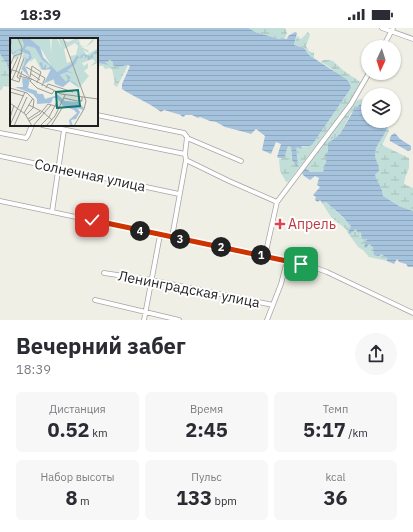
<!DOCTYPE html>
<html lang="ru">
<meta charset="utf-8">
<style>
body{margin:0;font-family:"IBM Plex Sans",sans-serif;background:#f7f7f7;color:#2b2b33;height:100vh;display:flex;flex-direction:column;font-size:15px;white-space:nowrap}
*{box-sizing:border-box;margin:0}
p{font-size:13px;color:#7c7c81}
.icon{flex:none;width:22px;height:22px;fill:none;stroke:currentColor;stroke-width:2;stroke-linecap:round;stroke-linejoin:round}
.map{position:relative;height:292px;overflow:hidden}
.details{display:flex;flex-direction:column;background:#fff;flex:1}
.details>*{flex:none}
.needle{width:26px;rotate:184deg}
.tools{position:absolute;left:361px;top:12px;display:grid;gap:8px}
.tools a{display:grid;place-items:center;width:40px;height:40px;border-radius:50%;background:#fff;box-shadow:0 1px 3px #0004;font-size:20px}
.pin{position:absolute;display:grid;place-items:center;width:34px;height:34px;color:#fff;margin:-17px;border-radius:8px;box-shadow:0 2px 6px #0006}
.km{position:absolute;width:20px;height:20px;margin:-10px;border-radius:50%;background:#222;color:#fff;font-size:11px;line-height:20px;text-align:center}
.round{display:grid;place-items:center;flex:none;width:42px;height:42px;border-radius:21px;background:#f7f7f7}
.head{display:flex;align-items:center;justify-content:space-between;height:68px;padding:0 16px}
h1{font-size:22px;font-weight:700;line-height:30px}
.stats{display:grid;grid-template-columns:repeat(3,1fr);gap:6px;height:68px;padding:4px 16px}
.stats div{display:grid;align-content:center;border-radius:6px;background:#f7f7f7;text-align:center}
.stats b{font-size:20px;font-weight:700}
.stats small{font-size:11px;font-weight:400}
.stats p{font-size:11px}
.status{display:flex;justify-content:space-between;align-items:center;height:28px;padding:0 20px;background:#fff;direction:ltr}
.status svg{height:11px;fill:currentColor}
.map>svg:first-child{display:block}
.wetland{fill:url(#wetland-marsh)}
.water{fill:url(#water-rules)}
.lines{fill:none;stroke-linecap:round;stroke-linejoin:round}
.minor-casing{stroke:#a6a6a6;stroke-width:5.5}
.minor{stroke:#fff;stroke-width:4}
.route-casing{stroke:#fff;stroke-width:8}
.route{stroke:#ce3300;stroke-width:5}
.health-dot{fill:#e0444e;stroke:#fff;stroke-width:1.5}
.labels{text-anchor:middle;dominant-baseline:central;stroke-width:4;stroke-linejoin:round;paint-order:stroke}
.street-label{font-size:14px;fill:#1f1f1f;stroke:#fff}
.health-label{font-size:14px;fill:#be3a42;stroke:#fff;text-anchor:start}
.inset-road{fill:none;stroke:#9c9c96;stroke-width:1}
.view{fill:#0f766e;fill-opacity:0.15;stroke:#0f766e;stroke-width:2}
.inset-edge{fill:none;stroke:#1f1f1f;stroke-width:2}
</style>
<div class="status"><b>18:39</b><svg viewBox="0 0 49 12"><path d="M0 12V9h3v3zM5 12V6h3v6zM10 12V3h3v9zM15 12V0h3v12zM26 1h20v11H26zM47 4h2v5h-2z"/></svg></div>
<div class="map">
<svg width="413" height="292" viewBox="0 0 413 292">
<defs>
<pattern id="wetland-marsh" width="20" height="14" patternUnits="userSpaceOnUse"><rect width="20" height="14" fill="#c2ded8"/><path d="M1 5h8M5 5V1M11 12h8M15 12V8" fill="none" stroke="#a6beb9"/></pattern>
<pattern id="water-rules" width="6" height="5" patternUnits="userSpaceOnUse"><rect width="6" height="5" fill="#a6c3de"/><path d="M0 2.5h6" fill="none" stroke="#8ea7be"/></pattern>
</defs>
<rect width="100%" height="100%" fill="#f0efe5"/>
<path class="wetland" d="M249,0H285L287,5L285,10H282L279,11L255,4Z
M308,4L310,7L306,18L309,23L313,25L314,23V30L309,27L304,20L294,17L297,8L301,11Z
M0,26C9,34 11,47 11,59L4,58L0,63Z
M110,32C119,37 116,40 128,37L117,59L114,57V54L115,55L112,41L109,40L105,41L103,38H97L99,35H106V33Z
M323,32H330L333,33L344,43L362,55L353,69L288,154H286L280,143L279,131H281L288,118L291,119V128L294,136L297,128L295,126L297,119L309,118L312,117L351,60L331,40L321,34Z
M361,71L368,74V77L364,76L351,85L340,106L331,112L328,120V124L326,129L327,132L323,144C316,146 310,144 305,140L357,72Z
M378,93H385L389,103L382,117L409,130V140L405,150L404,156L413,160V183L399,178L383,168C383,161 378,155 375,147L379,143C378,136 375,133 375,125C376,115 387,106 387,99Z
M326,174L349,195L351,198L349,205L350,206L356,201C367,211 374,222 387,230V233L369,229L363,222L358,219L348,205L346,201L331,189L322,175Z"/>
<path class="water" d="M0,0H249L255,4L279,11L282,10L287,11L288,8L295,4L297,5L294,17L304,20L309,27L346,51L349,54L351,60L312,117L309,118H302L301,121L297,119C295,126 299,132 297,139L292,132L291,119L288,118L284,130H279L277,129L281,116L276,114L271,126L262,122L265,108L256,101L251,106L248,105L225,99L216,94L210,93L200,89L198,90L192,87H185L184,89L181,88V87L164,82L161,84C150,75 134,69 122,61V56L130,38L128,37C122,38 118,40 113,37V34L110,32L105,34L109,37L99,35L97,36V11H11V50L7,36L0,26Z
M361,76L368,77V93H378L387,99C387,106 376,115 375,125C375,133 379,136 379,143L375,147C378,155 383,161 383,168L399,178L413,183V239H408L406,236L399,234L397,231L394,236L387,233V230L381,226L379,228L374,227L373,219L369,216L366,220L364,219L367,211H362L361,205L357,204L356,201L350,206L348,205L351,198L343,189L326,174L322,175L320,172L318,174L315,172L316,169L313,167L320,159L317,157L319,150L315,148L310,152L304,148L301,144L305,140L311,144H323L324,140L323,139C328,134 326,131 325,126L328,124V115L340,106L355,80Z
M395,105L400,111L411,118V122L408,123L390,113C389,109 392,106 395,105Z"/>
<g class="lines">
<g class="minor-casing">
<path id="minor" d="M382,0L413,11
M383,19L393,0
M97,87L184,105L187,109L185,126
M42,97L185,126L186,132L229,153L277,174
M0,105L26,110L28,107L32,97
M187,110L241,133
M0,128L179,166
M0,173L313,239L327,244L413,285
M52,184L64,102
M172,209L186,132
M265,228L277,174L351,76L369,45
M104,245L151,252L273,277
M95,272L179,292
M144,292L160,207
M267,292L281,256L287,233"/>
</g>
<use href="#minor" class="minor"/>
</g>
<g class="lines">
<g class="route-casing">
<path id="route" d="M92,192L301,236"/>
</g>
<use href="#route" class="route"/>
</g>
<path class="health-dot" d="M278 190h4v4h4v4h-4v4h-4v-4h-4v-4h4z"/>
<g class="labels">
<g class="street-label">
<text transform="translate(90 147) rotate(12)">Солнечная улица</text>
<text transform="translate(189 261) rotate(11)">Ленинградская улица</text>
</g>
<g class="health-label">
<text x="288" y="196">Апрель</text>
</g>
</g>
<g transform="translate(10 10)">
<rect width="88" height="88" fill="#f0efe5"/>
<path d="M0,0H11L15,4L13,14L19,18L13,27L17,34L11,32L13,22L15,21L12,19L14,15L5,21L1,15ZM18,0H40L41,15L42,0L47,1L52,10L48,0L58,4L67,0V3L69,5L67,2L68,0L71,8L76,9L79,5L84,0L83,4L88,0L76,9H71L78,12L79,15L73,12L77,17L88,10V25L80,28L85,24L83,21L72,25L74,28L78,25V30L74,33L79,38L69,50L59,43L52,49L45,46L43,42L34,46L41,31L31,32L25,20L19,25L22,20L20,13L15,11L17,8L25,10L32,22L39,27L43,36L49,38L57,34L61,26L51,33L45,34L30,9ZM65,5L68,8L66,17L60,18L62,23L57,25L54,11ZM40,35L41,38L51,39L46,43L53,48L45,46L44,40L34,45Z" fill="#c2ded8" fill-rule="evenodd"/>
<path d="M0,0H2V6L0,9L4,16V14L7,12L13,10L14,6L11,0L20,1L30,9L33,19L47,34L61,26L67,17L70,20L71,17L73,16L80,18L87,12L88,16H83V21L80,18L81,21L78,22L77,18L75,21V18L72,17L73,19L70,20H68L65,26L57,33L64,35L57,34L50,37L56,44L58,41L55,36L61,39L59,42L65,45L68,49L60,43L53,49L45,46L44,41L34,45L41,31L33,32L29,25L32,24L33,30L36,26V31L40,29L39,27L32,22L25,10L17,8L15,11L20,13L22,20L18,24L20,27L18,24L15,28L20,40L12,31L16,21L14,19L18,21L19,17L8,12L4,16H2L0,9ZM12,40L20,41L18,50L27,53V56L29,54L28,56H33L35,61L48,57L55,63L68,64L74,70L73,72L67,70L70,74L66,81L61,82L63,88H60L59,82L67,75L64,72L53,68L47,60H43L41,65L27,66V61L23,56L5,49H13Z" fill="#a6c3de"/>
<path class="inset-road" d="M53,0L76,63L74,71L64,88M0,28L4,18L12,15M16,29L35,40L32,48M0,31L2,32L8,19M20,35L30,42M0,38L2,32L6,33L11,18L12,10L8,0M9,38L21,41M20,39L22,28L31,34L27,45M0,41L9,44L12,33M10,41L7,39L14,20M22,41L20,43L27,50L42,56L44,53M2,42L6,33L51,56L88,61M0,50L17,55L24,62L23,70L16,77M36,50L38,46L63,54M0,54L14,58M54,60L67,63H72V59M0,65L15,76L22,88M19,67L33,74L42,82M14,75L23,60M39,79L47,64M0,80L4,67M18,81L30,73M19,83L30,76L38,66L52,70L41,88M0,87L15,54M4,88L17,59M23,88L41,67M30,88L39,79M36,88L45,78L55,57"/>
<path class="view" d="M68,52L70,68L47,70L46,54Z"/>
<rect width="88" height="88" class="inset-edge"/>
</g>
</svg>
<div class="tools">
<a><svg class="needle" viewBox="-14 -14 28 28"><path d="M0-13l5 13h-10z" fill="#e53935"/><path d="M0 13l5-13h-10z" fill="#7c7c81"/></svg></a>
<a><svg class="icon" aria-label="layers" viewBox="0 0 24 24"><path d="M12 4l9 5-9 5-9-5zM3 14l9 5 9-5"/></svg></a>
</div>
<div class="pin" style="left:301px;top:236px;background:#1e9e55"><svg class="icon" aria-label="arrive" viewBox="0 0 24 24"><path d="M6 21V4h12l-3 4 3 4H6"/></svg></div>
<div class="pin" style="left:92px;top:192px;background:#d93025"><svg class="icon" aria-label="check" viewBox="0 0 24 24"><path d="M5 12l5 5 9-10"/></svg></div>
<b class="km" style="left:261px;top:227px">1</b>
<b class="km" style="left:221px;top:219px">2</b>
<b class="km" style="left:180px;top:211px">3</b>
<b class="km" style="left:140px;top:203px">4</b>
</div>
<section class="details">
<div class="head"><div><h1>Вечерний забег</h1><p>18:39</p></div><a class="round"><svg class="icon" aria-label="share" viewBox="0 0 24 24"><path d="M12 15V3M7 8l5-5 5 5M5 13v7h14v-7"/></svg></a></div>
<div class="stats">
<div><p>Дистанция</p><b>0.52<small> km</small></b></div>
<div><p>Время</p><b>2:45</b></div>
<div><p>Темп</p><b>5:17<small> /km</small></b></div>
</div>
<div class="stats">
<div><p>Набор высоты</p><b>8<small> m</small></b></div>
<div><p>Пульс</p><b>133<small> bpm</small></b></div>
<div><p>kcal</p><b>36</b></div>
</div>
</section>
